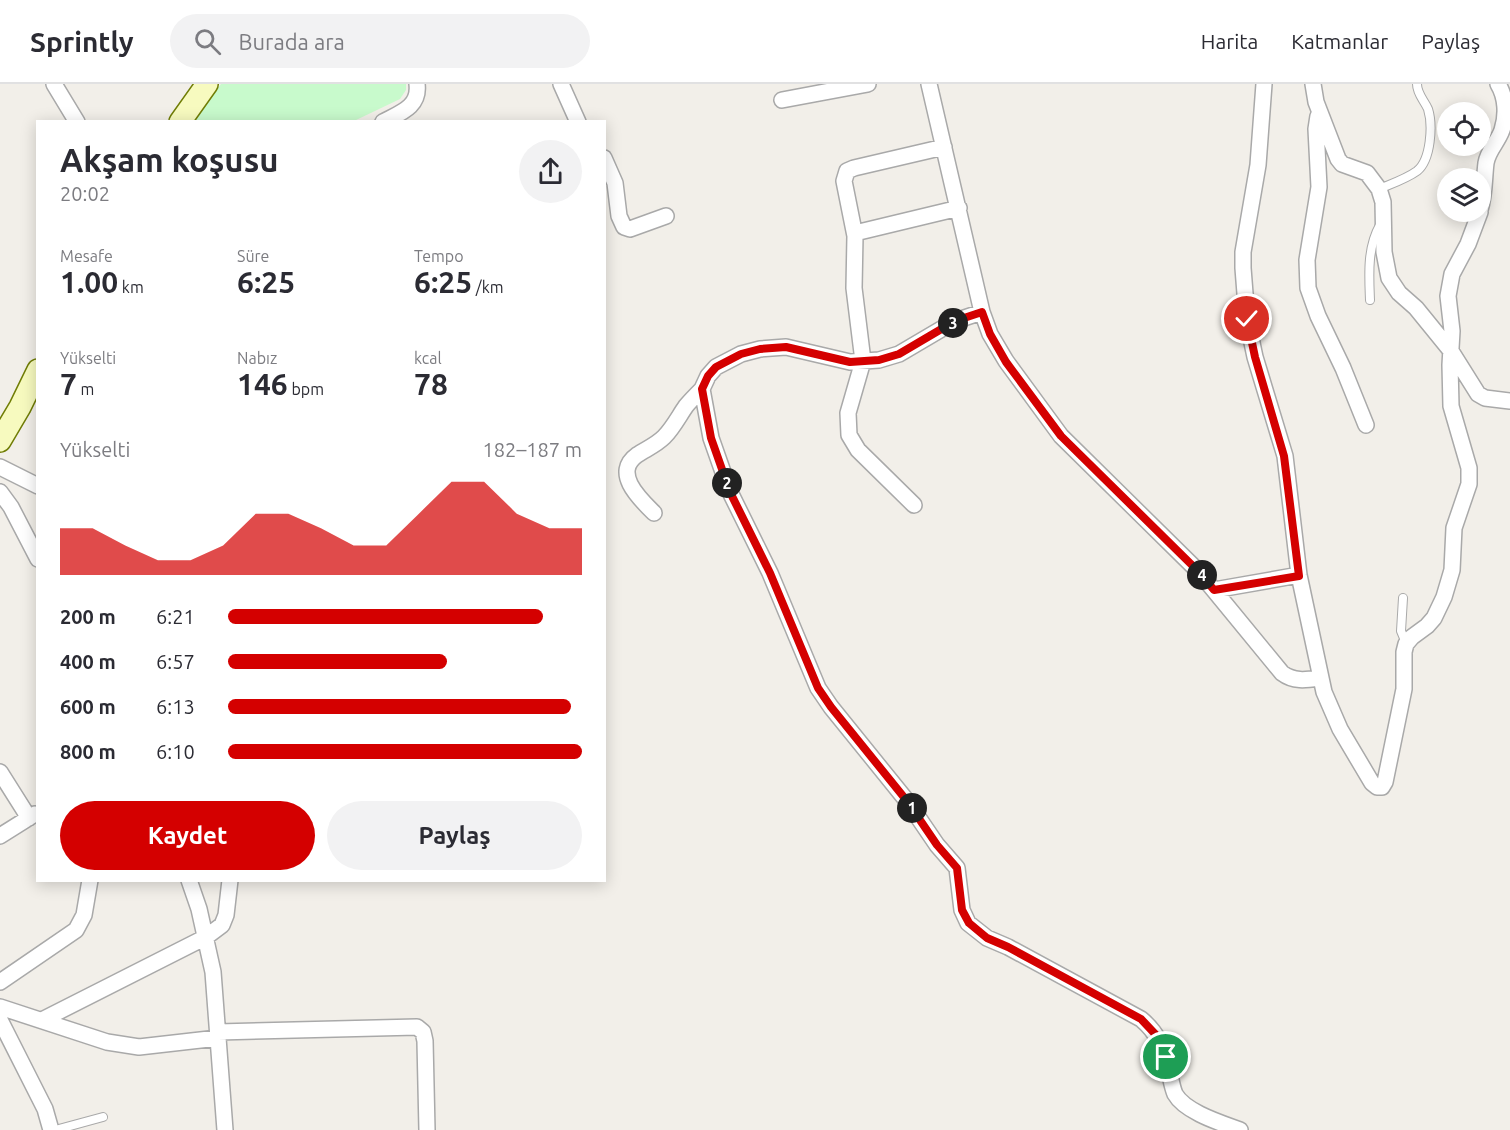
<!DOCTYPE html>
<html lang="tr">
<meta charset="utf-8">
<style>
body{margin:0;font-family:Ubuntu,sans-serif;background:#f2f2f3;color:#2b2b33;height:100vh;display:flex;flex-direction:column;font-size:22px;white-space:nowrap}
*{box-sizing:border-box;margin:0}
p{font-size:20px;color:#7c7c81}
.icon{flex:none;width:33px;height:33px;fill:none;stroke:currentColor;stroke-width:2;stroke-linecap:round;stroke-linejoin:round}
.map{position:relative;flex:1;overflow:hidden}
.panel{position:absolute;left:36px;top:36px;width:570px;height:762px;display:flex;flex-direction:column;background:#fff;border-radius:0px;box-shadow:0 3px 15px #0003}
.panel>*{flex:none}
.controls{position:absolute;left:1437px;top:18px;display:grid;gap:12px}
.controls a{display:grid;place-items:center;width:54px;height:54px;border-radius:50%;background:#fff;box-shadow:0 3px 15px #0003;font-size:30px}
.pin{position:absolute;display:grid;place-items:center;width:51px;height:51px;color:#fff;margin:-26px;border:3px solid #fff;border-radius:50%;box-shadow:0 2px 6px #0007}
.km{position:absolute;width:30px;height:30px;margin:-15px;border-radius:50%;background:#222;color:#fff;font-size:16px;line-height:30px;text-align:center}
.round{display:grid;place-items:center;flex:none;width:63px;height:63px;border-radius:32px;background:#f2f2f3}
.overview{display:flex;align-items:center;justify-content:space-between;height:102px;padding:0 24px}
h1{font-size:33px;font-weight:700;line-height:45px}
.stats{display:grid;grid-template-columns:repeat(3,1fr);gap:9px;height:102px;padding:6px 24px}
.stats div{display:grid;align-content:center}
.stats b{font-size:30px;font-weight:700}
.stats small{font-size:16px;font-weight:400}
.stats p{font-size:16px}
.chart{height:168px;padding:12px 24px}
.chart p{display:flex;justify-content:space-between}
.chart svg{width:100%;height:108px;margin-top:6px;fill:#d40000;opacity:.7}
.primary-button{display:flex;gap:12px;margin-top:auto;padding:12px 24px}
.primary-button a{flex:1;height:69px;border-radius:36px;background:#d40000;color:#fff;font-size:24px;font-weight:700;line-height:69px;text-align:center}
.primary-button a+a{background:#f2f2f3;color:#2b2b33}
ul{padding:0 24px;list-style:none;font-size:20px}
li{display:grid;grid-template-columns:96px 72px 1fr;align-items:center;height:45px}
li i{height:15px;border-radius:8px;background:#d40000}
header{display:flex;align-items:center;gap:36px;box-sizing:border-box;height:84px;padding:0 30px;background:#fff;border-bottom:2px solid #e1e1e2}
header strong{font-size:28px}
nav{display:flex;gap:33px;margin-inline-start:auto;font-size:21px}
.search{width:420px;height:54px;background:#f2f2f3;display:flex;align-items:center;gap:15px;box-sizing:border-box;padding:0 21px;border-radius:33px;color:#7c7c81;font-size:22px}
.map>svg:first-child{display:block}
.park{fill:#c8facc}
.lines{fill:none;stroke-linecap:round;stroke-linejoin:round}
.lane-casing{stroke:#a9a9a9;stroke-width:10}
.street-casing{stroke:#a9a9a9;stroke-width:18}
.secondary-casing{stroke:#707d05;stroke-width:24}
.lane{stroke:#fff;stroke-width:8}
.street{stroke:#fff;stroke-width:15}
.secondary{stroke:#f7fabf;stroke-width:21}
.route-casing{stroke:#fff;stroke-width:12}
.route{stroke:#d40000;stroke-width:8}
</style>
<header>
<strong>Sprintly</strong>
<div class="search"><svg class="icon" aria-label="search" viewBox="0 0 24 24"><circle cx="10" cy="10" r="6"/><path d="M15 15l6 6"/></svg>Burada ara</div>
<nav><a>Harita</a><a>Katmanlar</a><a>Paylaş</a></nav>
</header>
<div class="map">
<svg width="1510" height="1046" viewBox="0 0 1510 1046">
<rect width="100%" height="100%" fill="#f2efe9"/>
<path class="park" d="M221,0H406V6L400,15L354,37L191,38Z"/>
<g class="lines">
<g class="lane-casing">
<path id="lane" d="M1379,105C1391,100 1406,95 1417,87C1431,76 1433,41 1428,25C1424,16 1417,10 1417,0
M1370,216C1369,191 1367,164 1380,141
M1403,514L1401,547L1406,559
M55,1046L103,1033"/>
</g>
<g class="street-casing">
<path id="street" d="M54,0L77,38
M561,0L578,38
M929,0L982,228L990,250L1006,277L1061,352L1199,488L1282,589C1294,598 1306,596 1320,594
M1264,0L1258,81L1243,168V184L1247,235L1255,273L1285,372L1299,491L1324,608L1340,645L1372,699L1377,703H1382L1385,698L1404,605V568L1406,560L1412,553L1427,542L1434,534L1444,513L1452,486L1454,444L1469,400V384L1451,322L1450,281L1452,247L1448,212L1452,190L1468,160L1480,128
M1313,0L1316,18L1338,75L1342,80L1367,89L1379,105L1383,118L1384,168L1389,194L1399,209L1416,224L1451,267L1478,310L1485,314L1510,317
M782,16L868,0
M1318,32L1316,45L1319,103L1307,176L1308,204L1318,232L1343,284L1366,341
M383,38C400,29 420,23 417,0
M604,74L615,99L619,132L624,143L630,145L666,132
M1480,126C1485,110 1484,95 1486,79C1488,66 1498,58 1502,46C1507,31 1506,13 1498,0
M855,149L959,124
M982,228L955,237L899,270L879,276L850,278L786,263L760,265L741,270L716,283L708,292L702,305L711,354L730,408L770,489L818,604L831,623L907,717L937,761L957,784L962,826L968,839L987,854L1008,863L1141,935C1158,949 1165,966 1169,987C1171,995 1172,1003 1175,1010C1185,1028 1221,1039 1240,1046
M0,383L38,402
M0,408L11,423L38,475
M914,421L858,366L849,351L848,329L863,277L854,204L855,152L844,97L847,87L854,84L944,63
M654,429C640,415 612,389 637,371C646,365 656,361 664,353C673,344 679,332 686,322C691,316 697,310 702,305
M1214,506L1299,491
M0,688L29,734
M0,752L35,730
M189,796L199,825L213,888L225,1046
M0,898L76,846L84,831L90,796
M0,923L107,958L139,963L218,954
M0,936L45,1025L51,1046
M42,936L206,853L222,841L226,831L230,796
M218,948L417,943L423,948L425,957L427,1046"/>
</g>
<g class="secondary-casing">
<path id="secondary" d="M180,38L207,0
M0,357L20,323L38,286"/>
</g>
<use href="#lane" class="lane"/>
<use href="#street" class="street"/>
<use href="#secondary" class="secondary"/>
</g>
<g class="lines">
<g class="route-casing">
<path id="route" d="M1166,973L1157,952L1141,935L1008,863L987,854L969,839L962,826L957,784L937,761L907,717L831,623L818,604L770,489L730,408L711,354L702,305L708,292L716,283L741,270L760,265L786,263L850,278L879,276L899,270L955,237L982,228L990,250L1006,278L1061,352L1199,488L1214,506L1299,492L1284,372L1255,273L1247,235"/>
</g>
<use href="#route" class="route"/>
</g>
</svg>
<div class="controls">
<a><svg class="icon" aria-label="locate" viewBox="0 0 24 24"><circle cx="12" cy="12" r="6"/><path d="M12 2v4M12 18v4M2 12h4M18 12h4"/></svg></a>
<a><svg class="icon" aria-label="layers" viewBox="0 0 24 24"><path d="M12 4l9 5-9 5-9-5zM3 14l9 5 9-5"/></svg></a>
</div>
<div class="pin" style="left:1166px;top:973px;background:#1e9e55"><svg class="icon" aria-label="arrive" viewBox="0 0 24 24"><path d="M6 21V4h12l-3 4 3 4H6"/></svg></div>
<div class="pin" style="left:1247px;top:235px;background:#d93025"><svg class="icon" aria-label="check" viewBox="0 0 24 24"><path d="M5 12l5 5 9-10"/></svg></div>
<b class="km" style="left:912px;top:724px">1</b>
<b class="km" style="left:727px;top:399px">2</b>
<b class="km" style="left:953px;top:239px">3</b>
<b class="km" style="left:1202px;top:491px">4</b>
<section class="panel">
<div class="overview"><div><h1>Akşam koşusu</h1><p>20:02</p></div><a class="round"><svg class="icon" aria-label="share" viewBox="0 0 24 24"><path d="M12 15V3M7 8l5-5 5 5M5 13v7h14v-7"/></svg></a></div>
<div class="stats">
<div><p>Mesafe</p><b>1.00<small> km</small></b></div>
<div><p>Süre</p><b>6:25</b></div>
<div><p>Tempo</p><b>6:25<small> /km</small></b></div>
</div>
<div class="stats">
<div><p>Yükselti</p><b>7<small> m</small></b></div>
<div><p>Nabız</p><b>146<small> bpm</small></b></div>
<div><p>kcal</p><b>78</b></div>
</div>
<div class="chart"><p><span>Yükselti</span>182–187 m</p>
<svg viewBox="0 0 160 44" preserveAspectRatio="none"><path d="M0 44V25L10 25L20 32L30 38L40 38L50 32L60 19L70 19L80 25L90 32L100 32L110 19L120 6L130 6L140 19L150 25L160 25V44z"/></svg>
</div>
<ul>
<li><b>200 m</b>6:21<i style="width:89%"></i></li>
<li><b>400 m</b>6:57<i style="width:62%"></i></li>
<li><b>600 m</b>6:13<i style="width:97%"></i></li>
<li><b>800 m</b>6:10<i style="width:100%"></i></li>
</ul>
<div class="primary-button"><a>Kaydet</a><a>Paylaş</a></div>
</section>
</div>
